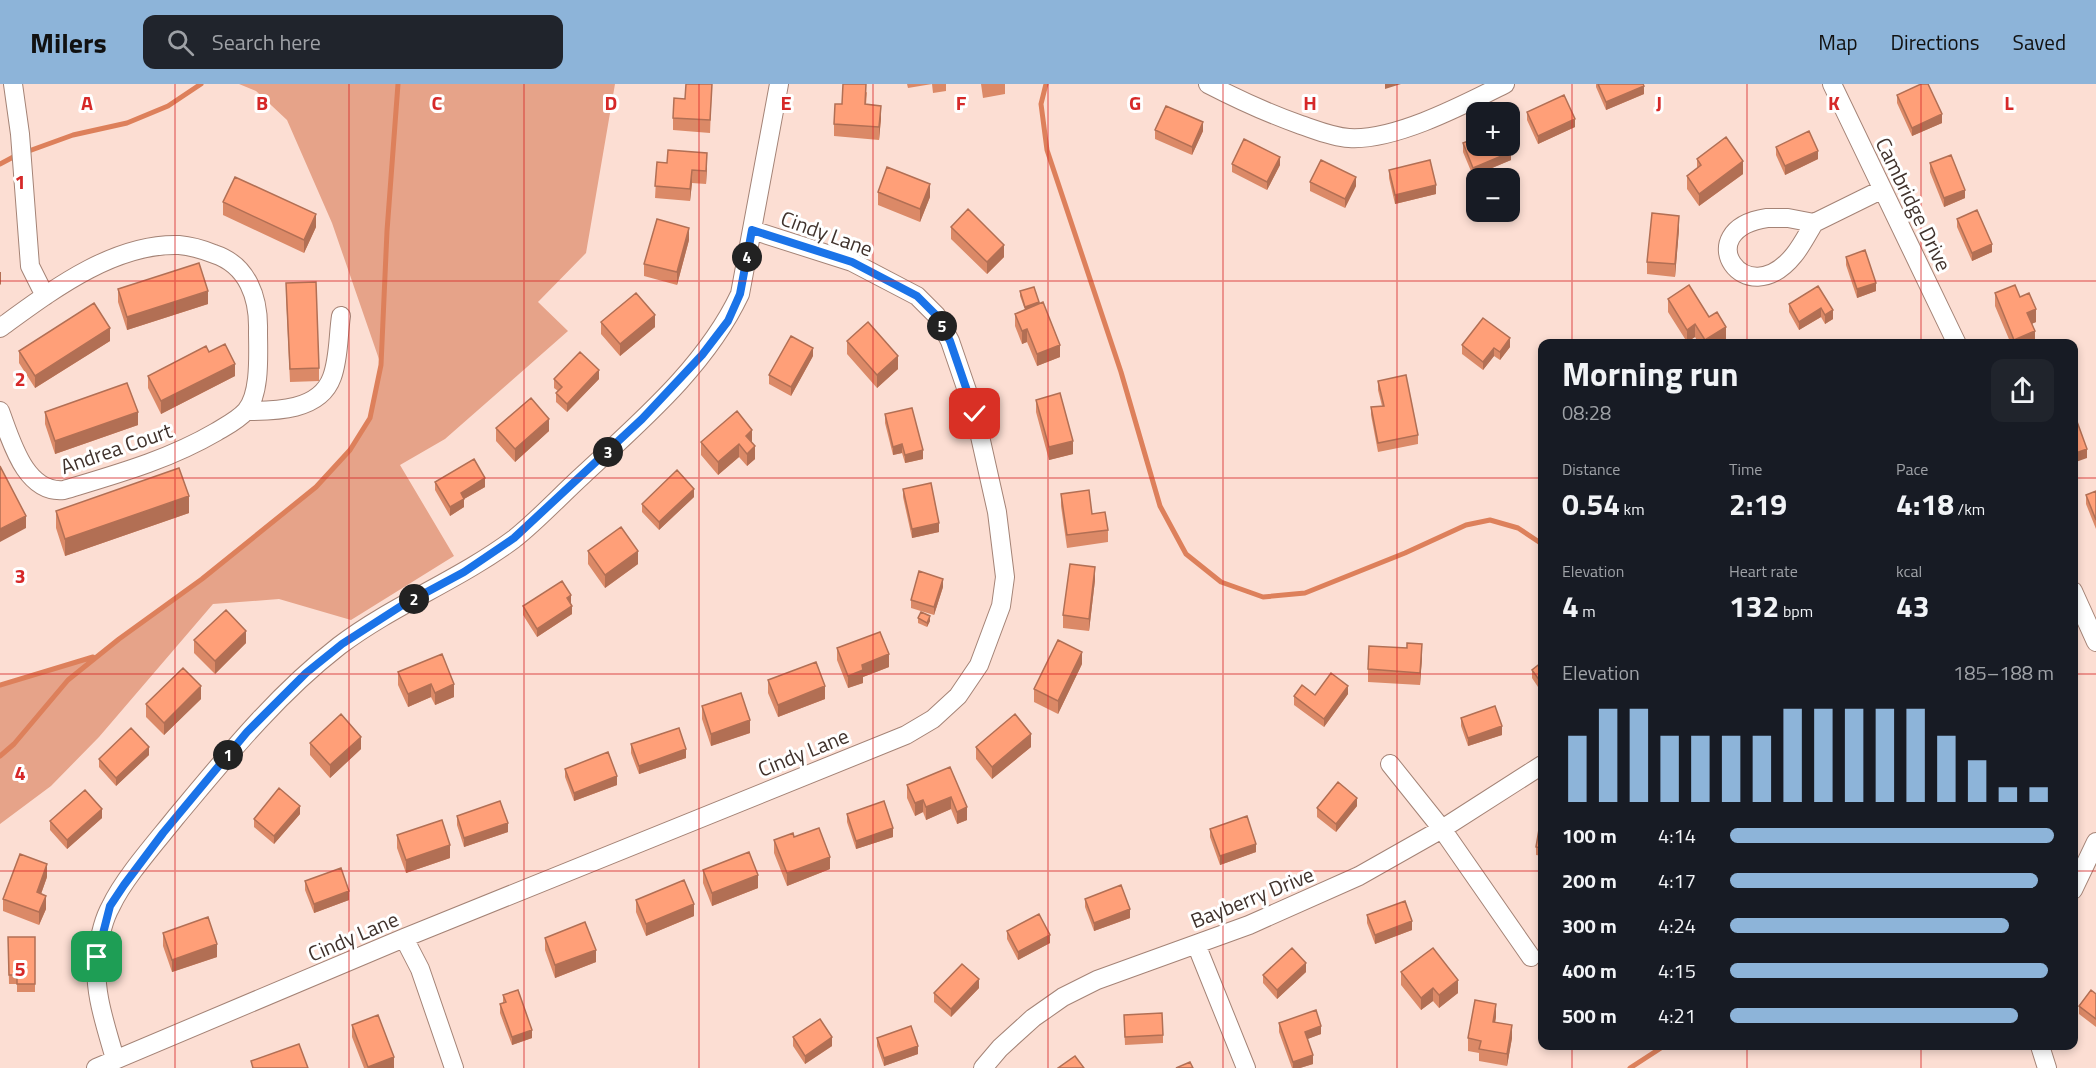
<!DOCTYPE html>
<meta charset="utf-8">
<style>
body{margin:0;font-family:"Titillium Web",sans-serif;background:#20242c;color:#f1f3f6;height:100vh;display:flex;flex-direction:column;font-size:22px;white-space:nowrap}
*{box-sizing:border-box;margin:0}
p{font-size:20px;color:#9ea1a6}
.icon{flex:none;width:33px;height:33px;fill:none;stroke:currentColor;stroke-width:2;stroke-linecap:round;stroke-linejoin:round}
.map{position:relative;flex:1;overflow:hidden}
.side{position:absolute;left:1538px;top:255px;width:540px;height:711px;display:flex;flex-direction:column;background:#171b24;border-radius:12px;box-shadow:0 3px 9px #0003}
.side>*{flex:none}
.buttons{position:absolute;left:1466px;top:18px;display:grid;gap:12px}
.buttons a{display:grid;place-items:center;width:54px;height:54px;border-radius:12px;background:#171b24;box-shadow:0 3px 9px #0003;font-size:30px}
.pin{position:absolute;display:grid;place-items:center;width:51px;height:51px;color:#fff;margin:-26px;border-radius:12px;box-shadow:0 3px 9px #0006}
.km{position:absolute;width:30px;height:30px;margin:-15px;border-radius:50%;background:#222;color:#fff;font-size:16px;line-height:30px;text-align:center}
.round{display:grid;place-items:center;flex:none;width:63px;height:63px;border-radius:12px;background:#20242c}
.head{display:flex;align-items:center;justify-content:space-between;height:102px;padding:0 24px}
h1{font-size:33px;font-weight:700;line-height:45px}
.stats{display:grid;grid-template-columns:repeat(3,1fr);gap:9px;height:102px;padding:6px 24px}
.stats div{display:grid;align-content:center}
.stats b{font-size:30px;font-weight:700}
.stats small{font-size:16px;font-weight:400}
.stats p{font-size:16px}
.chart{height:168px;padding:12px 24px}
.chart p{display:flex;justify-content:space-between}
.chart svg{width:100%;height:108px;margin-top:6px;stroke:#8db4d9;stroke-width:6}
ul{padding:0 24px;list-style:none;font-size:20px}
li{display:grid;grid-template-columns:96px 72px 1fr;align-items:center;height:45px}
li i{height:15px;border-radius:8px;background:#8db4d9}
header{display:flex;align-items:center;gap:36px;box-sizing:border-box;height:84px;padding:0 30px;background:#8db4d9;color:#111}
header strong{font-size:28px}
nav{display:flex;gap:33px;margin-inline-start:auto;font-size:21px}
.search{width:420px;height:54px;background:#20242c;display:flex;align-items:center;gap:15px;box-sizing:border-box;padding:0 21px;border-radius:12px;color:#9ea1a6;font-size:22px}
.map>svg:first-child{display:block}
.green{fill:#e6a389}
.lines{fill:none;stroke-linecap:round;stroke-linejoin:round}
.stream{stroke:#dd805b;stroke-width:5}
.minor-casing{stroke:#a48376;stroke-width:20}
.minor{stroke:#fff;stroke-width:18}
.wall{fill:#db8967}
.shaded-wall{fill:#b26f54}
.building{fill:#ff9f78;stroke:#b26f54;stroke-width:1.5}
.route-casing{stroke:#fff;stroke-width:12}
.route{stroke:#1a73e8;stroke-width:8}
.grid{fill:none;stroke:#d62828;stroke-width:1.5;stroke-opacity:0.55}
.labels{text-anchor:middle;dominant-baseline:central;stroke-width:6;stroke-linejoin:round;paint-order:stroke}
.street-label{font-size:21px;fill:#40322c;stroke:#fff}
.grid-label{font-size:20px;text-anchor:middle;font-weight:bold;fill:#d62828;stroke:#fff;stroke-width:6;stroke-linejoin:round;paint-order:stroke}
</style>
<header>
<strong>Milers</strong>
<div class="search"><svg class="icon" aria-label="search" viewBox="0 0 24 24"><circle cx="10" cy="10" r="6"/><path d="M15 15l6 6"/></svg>Search here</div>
<nav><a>Map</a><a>Directions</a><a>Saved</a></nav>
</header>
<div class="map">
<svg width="2096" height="984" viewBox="0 0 2096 984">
<rect width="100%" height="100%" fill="#fcded3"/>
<path class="green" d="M239,0H615L586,169L538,218L568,247L445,355L400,381L454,472L351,536L279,515L213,520L99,653L51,702L0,740V601L98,572L202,495L316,403L350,366L370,334L381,281L332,139L287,36L256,7Z"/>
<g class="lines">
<path class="stream" d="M1046,0L1041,20L1047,66L1121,288L1160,422L1186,470L1221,498L1263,513L1305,509L1405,469L1466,441L1490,436L1518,444L1542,460
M26,68L73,51L127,39L168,22L201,0
M0,80L17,71
M0,601L93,573
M0,672L14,660L68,596L119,555L202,495L316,403L350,366L370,334L381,281L387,147L398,0
M1630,984L1664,962"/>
<g class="minor-casing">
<path id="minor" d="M13,0L20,50L30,182L45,212
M1208,0C1239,16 1267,29 1301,41C1316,46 1332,53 1349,54C1395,57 1465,20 1505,0
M1832,0L1957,260
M1767,134H1788L1814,139C1808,149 1802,161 1794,171C1745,232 1688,146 1767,134Z
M1814,139L1881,106
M0,244C51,207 113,159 179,161C191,162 204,166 214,170C248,181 259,214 258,247C258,269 261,309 246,327C238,336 226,342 216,348C168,376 117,390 64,406C25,410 11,356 0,327
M246,327C275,327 320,327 332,293C339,274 338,252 341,232
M2073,507L2096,558
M1390,680L1442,745L1531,873
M2073,806L2096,758
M404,854L420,885L454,984
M1196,860L1246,984
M2040,962L2047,984
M115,975C106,942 93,908 97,872C99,856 103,836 111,822C124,794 157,757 176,733C227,672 276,611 339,562C393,521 459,496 514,455C538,436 560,412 583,391C641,337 706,282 740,210L779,0
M96,984L404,854L906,651L933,635L958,612L979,581L1001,522L1005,493L997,428L975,330L950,257L936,231L917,212L852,178L752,146
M983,984L1000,964L1033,934L1063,913L1097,896L1249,841L1359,792L1442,745L1542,681"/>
</g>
<use href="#minor" class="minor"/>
</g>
<path class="wall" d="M712,0L710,49L673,46V34Z
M907,0H946V7L933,9L932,0L908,4Z
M981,0H1005V10L983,14Z
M1596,0H1643L1644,10L1606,26L1596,3Z
M867,8L866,21L881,34L879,56L834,52V40L842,20Z
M1897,11L1942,39L1912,52L1897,19Z
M1527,28L1575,43L1538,60L1527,36Z
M1155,46L1203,47L1192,71L1155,55Z
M1463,59L1511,76L1473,92L1463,68Z
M1776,63L1818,75L1785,91L1776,71Z
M1697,75L1743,90L1699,122L1687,105V92L1697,85Z
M657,78L707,82L706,100L692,99L690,117L655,114Z
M1930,79L1965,114L1944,123L1930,88Z
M1232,80L1280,81L1267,106L1232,88Z
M1389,86L1436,110L1395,120L1389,94Z
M1310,98L1356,102L1345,124L1310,107Z
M878,108L930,113L920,138L878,121Z
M223,118L316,143L304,169L223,131Z
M1957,135L1992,168L1972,177L1957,143Z
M951,143L1004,173L987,190L951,155Z
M1679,145L1675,193L1647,190V178Z
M689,156L677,201L644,192V180Z
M1846,173L1876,207L1857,214L1846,181Z
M1818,202L1833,235L1825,240L1821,233L1799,246L1789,228V220Z
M118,205L208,220L127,246L118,218Z
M1020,207L1039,220L1060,273L1037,282L1027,258L1022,260L1015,242V230L1025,226L1020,212Z
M1995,209L2036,238L2031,240L2035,260H2011L1995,222Z
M286,211L319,284V297L290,298Z
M1668,215L1709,233L1726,255L1720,260H1699L1695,253L1687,258L1668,228Z
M601,238L655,243L620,272L601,250Z
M110,257L35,304L19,279V267Z
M847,257L898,285L877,304L847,270Z
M1462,261L1510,263L1500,276L1494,272L1483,286L1462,270Z
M209,268L235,292L161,330L148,304V292Z
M813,272L791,312L769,300V291Z
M554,295H599L567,328L556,318V309L558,307L554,304Z
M1378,297L1418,351V360L1378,368L1371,331V323L1382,322L1378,306Z
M1036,316L1073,370L1049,376L1036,328Z
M45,328L138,341L55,370L45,340Z
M885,330L923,375L905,379L902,369L893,371L885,339Z
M496,344L549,347L515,378L496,357Z
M701,358L752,359L755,375L747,382L739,373L718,391L701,371Z
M435,398L485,403L464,415V423L450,432L435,406Z
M903,405L939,448L912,454L903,413Z
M2096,407V445L2086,420V411Z
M1061,410L1092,430L1108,446V458L1067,464L1061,422Z
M694,413L659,446L642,428V420Z
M56,427L189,429L65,472L56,444Z
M588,467L638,480L605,504L588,480Z
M1095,496L1089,547L1063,544V531Z
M943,503L934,531L911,524V516Z
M571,519L570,520L572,530L537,553L523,531V522Z
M918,534L930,537L927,543L918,539Z
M194,556L246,559L215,590L194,569Z
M837,564L889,583L863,593V599L848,604L837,576Z
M1422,573L1420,601L1368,598V585Z
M1542,578V609L1532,594V586Z
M1082,580L1058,630L1034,618V605Z
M398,588L454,600V613L435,621L431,613L408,623L398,601Z
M768,596L825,615L778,633L768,609Z
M1348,610L1324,643L1294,621V612L1315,611Z
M201,615L164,651L146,633V620Z
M702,622L750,649L711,662L702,635Z
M1461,634L1502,651L1468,662L1461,642Z
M310,659L361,665L330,694L310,671Z
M631,660L686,674L639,690L631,669Z
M976,663H1031L992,695L976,675Z
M149,671L116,702L99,683V675Z
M950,683L967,736L957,740L951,725L926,736L923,728L915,732L907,714V701Z
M565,685L617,701L574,717L565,693Z
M1357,722L1336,748L1317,733V724Z
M1542,728V772L1536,771V763Z
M300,730L274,760L254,743V735Z
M847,730L893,753L856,765L847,738Z
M457,732L508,748L464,763L457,741Z
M102,734L67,765L50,746V737Z
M1210,745L1256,768L1220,781L1210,753Z
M397,751L450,774L406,789L397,764Z
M794,753L830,785L787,802L774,769V756Z
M703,786L758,804L712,822L703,799Z
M47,793L41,810L46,825L39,841L3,827V815Z
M305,797L349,816L314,829L305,806Z
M1085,815L1130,834L1094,847L1085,823Z
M636,816L694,832L646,852L636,828Z
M1367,831L1412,846L1375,860L1367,839Z
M1007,847L1050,859L1018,876L1007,855Z
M163,849L217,873L172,888L163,862Z
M8,853H35V908H17V900H9Z
M545,854L596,878L555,894L545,866Z
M1306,888L1277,915L1263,899V891Z
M1401,888L1458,909L1439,924L1433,917L1421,926L1401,901Z
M979,904L951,933L934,918V909Z
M2096,910V943L2079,930V922Z
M503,911L532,954L512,961L500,929V920L503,919Z
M1496,933L1495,938L1512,954L1507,982L1479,977V969L1468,967V954Z
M1279,939L1321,950L1307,955L1313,980L1300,984H1292L1279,948Z
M1124,940L1163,951V959L1125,961Z
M352,941L394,984H364L352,953Z
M793,953L832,962L805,980L793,962Z
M877,954L918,970L884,982L877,962Z"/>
<path class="shaded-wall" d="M1385,0H1401L1385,5Z
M1644,2V10L1606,26V18Z
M881,22V34L879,56V43Z
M1942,30V39L1912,52V44Z
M1575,35V43L1538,60V52Z
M1203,38V47L1192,71V63Z
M1818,67V75L1785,91V82Z
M1511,68V76L1473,92V84Z
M707,69V82L706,100V87Z
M1280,73V81L1267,106V98Z
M1743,77V90L1699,122V110Z
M692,86V99L690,117V105Z
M1356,93V102L1345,124V115Z
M930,100V113L920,138V125Z
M1436,101V110L1395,120V111Z
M1965,106V114L1944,123V114Z
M316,130V143L304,169V156Z
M1679,132V145L1675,193V180Z
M689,144V156L677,201V188Z
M1992,160V168L1972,177V169Z
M1004,161V173L987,190V178Z
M0,188H1V200L0,201Z
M1876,199V207L1857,214V205Z
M208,207V220L127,246V233Z
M1039,218V222L1025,227V223Z
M1821,224V233L1799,246V238Z
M2036,225V238L2027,242V229Z
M1833,226V235L1825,240V231Z
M655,231V243L620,272V260Z
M1695,240V253L1687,258V246Z
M1726,243V255L1720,260H1705V256Z
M110,244V257L35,304V292Z
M1027,245V258L1022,260V247Z
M2035,247V260H2014V256Z
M1510,254V263L1500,276V268Z
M1060,261V273L1037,282V270Z
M813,264V272L791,312V303Z
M1494,264V272L1483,286V278Z
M898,272V285L877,304V291Z
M235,280V292L161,330V317Z
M599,286V295L567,328V320Z
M138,328V341L55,370V357Z
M549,335V347L515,378V365Z
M752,346V359L746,364V352Z
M1073,357V370L1049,376V363Z
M739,360V373L718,391V378Z
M902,360V369L893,371V363Z
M755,362V375L747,382V370Z
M2087,365V374L2073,379V370Z
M923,366V375L905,379V371Z
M485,394V403L464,415V423L450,432V423L461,409Z
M694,405V413L659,446V438Z
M189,412V429L65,472V455Z
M26,432V444L0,458V445Z
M939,439V448L912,454V445Z
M638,467V480L605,504V491Z
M1095,483V496L1089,547V535Z
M943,495V503L934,531V523Z
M571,511V519L567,523V514Z
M572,522V530L537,553V545Z
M930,532V537L927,543V539Z
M246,547V559L215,590V577Z
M1422,560V573L1420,601V589Z
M1082,568V580L1058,630V617Z
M889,570V583L863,593V599L848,604V592L862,581Z
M431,600V613L408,623V610Z
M454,600V613L435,621V609Z
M201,602V615L164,651V639Z
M825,602V615L778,633V621Z
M1348,602V610L1324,643V635Z
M750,636V649L711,662V650Z
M1502,642V651L1468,662V654Z
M1031,650V663L992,695V683Z
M361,653V665L330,694V681Z
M149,663V671L116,702V694Z
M686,665V674L639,690V682Z
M617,692V701L574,717V709Z
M951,713V725L926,736V723Z
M1357,714V722L1336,748V740Z
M923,716V728L915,732V719Z
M300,722V730L274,760V752Z
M967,723V736L957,740V728Z
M102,725V734L67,765V756Z
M508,739V748L464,763V754Z
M893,744V753L856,765V757Z
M1256,760V768L1220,781V772Z
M450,761V774L406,789V776Z
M830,773V785L787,802V789Z
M47,780V793L37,821V808Z
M758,791V804L712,822V809Z
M349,807V816L314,829V820Z
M46,812V825L39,841V828Z
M694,820V832L646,852V840Z
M1130,825V834L1094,847V839Z
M1412,837V846L1375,860V851Z
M1050,851V859L1018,876V868Z
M217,860V873L172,888V876Z
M596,866V878L555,894V881Z
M1306,879V888L1277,915V906Z
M979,895V904L951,933V925Z
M1458,896V909L1439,924V911Z
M1433,904V917L1421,926V914Z
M1496,920V933L1493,950V938Z
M1512,941V954L1507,982V970Z
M1321,942V950L1305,956V948Z
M532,946V954L512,961V953Z
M832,953V962L805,980V972Z
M918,962V970L884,982V974Z
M1313,971V980L1300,984H1293V978Z
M394,973V984H368V983Z"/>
<path class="building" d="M686,0H712L710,36L673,34L674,14L685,15Z
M843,0H866L865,20L881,22L879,43L834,40L835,20H842Z
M1598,0H1643L1644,2L1606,18Z
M1921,0H1928L1942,30L1912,44L1897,11Z
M1564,11L1575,35L1538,52L1527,28Z
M1166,22L1203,38L1192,63L1155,46Z
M1809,47L1818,67L1785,82L1776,63Z
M1726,53L1743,77L1699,110L1687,92L1701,81L1697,75Z
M1476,54V62H1508L1511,68L1473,84L1463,59Z
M1244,55L1280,73L1267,98L1232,80Z
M668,66L707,69L706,87L692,86L690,105L655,102L657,78L667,79Z
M1951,71L1965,106L1944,114L1930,79Z
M1321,76L1356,93L1345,115L1310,98Z
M1430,76L1436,101L1395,111L1389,86Z
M887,83L930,100L920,125L878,108Z
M235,93L316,130L304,156L223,118Z
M968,125L1004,161L987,178L951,143Z
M1977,126L1992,160L1972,169L1957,135Z
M1652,129L1679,132L1675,180L1647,178Z
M657,135L689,144L677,188L644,180Z
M1865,166L1876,199L1857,205L1846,173Z
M199,179L208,207L127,233L118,205Z
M316,198L319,284L290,285L286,199Z
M1689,201L1709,233L1717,228L1726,243L1705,256L1695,240L1687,246L1668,215Z
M2015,201L2020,213L2029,209L2036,225L2027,229L2035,247L2014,256L1995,209Z
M1818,202L1833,226L1825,231L1821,224L1799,238L1789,220Z
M1034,203L1039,218L1025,223L1020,207Z
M636,209L655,231L620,260L601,238Z
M1043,218L1060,261L1037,270L1027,245L1022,247L1015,230Z
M94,219L110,244L35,292L19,267Z
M1483,234L1510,254L1500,268L1494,264L1483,278L1462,261Z
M868,238L898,272L877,291L847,257Z
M791,252L813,264L791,303L769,291Z
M225,260L235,280L161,317L148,292L206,262L209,268Z
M580,268L599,286L567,320L556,309L562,303L554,295Z
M1406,291L1418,351L1378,359L1371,323L1384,322L1378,297Z
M127,299L138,328L55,357L45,328Z
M1060,309L1073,357L1049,363L1036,316Z
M531,314L549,335L515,365L496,344Z
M912,324L923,366L905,371L902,360L893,363L885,330Z
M737,327L752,346L746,352L755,362L747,370L739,360L718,378L701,358Z
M2075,332L2087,365L2073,370V333Z
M474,375L485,394L461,409L464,415L450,423L435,398Z
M0,382L26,432L0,445Z
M179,384L189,412L65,455L56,427Z
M677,386L694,405L659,438L642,420Z
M931,399L939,439L912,445L903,405Z
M1089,406L1092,430L1105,428L1108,446L1067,451L1061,410Z
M2096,407V436L2086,411Z
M621,443L638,467L605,491L588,467Z
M1070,480L1095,483L1089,535L1063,531Z
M919,487L943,495L934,523L911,516Z
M562,497L571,511L567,514L572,522L537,545L523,522Z
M226,526L246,547L215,577L194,556Z
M921,528L930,532L927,539L918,534Z
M880,548L889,570L862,581L863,586L848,592L837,564Z
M1058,556L1082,568L1058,617L1034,605Z
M1407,559L1422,560L1420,589L1368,585L1369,562L1407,564Z
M442,570L454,600L435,609L431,600L408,610L398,588Z
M816,578L825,602L778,621L768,596Z
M1542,578V600L1532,586Z
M183,584L201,602L164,639L146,620Z
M1331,589L1348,602L1324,635L1294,612L1302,601L1315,611Z
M741,609L750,636L711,650L702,622Z
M1495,622L1502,642L1468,654L1461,634Z
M341,630L361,653L330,681L310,659Z
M1015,630L1031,650L992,683L976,663Z
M131,644L149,663L116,694L99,675Z
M679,644L686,665L639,682L631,660Z
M608,668L617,692L574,709L565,685Z
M950,683L967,723L957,728L951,713L926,723L923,716L915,719L907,701Z
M1338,698L1357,714L1336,740L1317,724Z
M279,704L300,722L274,752L254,735Z
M85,706L102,725L67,756L50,737Z
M500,717L508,739L464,754L457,732Z
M884,717L893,744L856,757L847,730Z
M1542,728V764L1536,763Z
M1247,732L1256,760L1220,772L1210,745Z
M442,736L450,761L406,776L397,751Z
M819,744L830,773L787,789L774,756L793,749L794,753Z
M749,768L758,791L712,809L703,786Z
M20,770L47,780L37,808L46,812L39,828L3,815Z
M341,784L349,807L314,820L305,797Z
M684,796L694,820L646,840L636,816Z
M1121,801L1130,825L1094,839L1085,815Z
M1405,817L1412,837L1375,851L1367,831Z
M1039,830L1050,851L1018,868L1007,847Z
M208,833L217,860L172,876L163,849Z
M585,838L596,866L555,881L545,854Z
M8,853H35V900H17V891H9Z
M1292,864L1306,879L1277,906L1263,891Z
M1433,864L1458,896L1439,911L1433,904L1421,914L1401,888Z
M962,880L979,895L951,925L934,909Z
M518,906L532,946L512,953L500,920L506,918L503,911Z
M2091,906L2096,910V935L2079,922Z
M1475,916L1496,920L1493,938L1512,941L1507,970L1479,965L1481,957L1468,954Z
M1316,926L1321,942L1305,948L1313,971L1293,978L1279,939Z
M1162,929L1163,951L1125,953L1124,931Z
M378,931L394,973L368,983L352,941Z
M820,935L832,953L805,972L793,953Z
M911,942L918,962L884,974L877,954Z
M299,960L308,984H253L251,977Z
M1075,972L1084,984H1058Z
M1190,978L1193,984H1176Z"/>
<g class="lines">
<g class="route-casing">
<path id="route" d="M97,873L110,822L124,801L163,749L247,648L306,589L342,560L401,522L464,488L514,454L642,335L702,271L728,237L740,210L752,146L852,178L917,212L936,231L950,257L975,330"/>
</g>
<use href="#route" class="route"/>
</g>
<path class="grid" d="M175,0V984M349,0V984M524,0V984M699,0V984M873,0V984M1048,0V984M1223,0V984M1397,0V984M1572,0V260M1747,0V260M1921,0V260M0,197H2096M0,394H1542M2073,394H2096M0,590H1542M2073,590H2096M0,787H1542M2073,787H2096M1572,962V984M1747,962V984M1921,962V984"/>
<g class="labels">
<g class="street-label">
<text transform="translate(1914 120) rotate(64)">Cambridge Drive</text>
<text transform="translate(827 149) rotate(20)">Cindy Lane</text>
<text transform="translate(116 364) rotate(-19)">Andrea Court</text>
<text transform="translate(803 668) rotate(-22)">Cindy Lane</text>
<text transform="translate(1252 813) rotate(-22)">Bayberry Drive</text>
<text transform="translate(353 852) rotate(-23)">Cindy Lane</text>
</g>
</g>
<g class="grid-label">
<text x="87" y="26">A</text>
<text x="262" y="26">B</text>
<text x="437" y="26">C</text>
<text x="611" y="26">D</text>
<text x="786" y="26">E</text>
<text x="961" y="26">F</text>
<text x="1135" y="26">G</text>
<text x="1310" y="26">H</text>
<text x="1659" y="26">J</text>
<text x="1834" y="26">K</text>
<text x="2009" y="26">L</text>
<text x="20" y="105">1</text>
<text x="20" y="302">2</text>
<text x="20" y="499">3</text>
<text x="20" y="696">4</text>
<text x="20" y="892">5</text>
</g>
</svg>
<div class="buttons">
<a>+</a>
<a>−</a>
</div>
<div class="pin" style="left:97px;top:873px;background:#1e9e55"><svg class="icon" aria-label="arrive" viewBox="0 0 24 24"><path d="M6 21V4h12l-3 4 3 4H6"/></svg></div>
<div class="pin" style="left:975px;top:330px;background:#d93025"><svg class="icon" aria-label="check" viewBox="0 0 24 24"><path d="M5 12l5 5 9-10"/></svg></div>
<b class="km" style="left:228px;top:671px">1</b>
<b class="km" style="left:414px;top:515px">2</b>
<b class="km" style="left:608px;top:368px">3</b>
<b class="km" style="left:747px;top:173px">4</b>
<b class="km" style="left:942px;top:242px">5</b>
<section class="side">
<div class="head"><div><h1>Morning run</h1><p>08:28</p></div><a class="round"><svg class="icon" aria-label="share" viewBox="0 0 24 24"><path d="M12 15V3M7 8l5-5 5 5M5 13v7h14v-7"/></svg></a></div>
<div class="stats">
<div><p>Distance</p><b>0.54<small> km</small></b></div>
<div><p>Time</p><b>2:19</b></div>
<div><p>Pace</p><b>4:18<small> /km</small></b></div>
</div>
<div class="stats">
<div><p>Elevation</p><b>4<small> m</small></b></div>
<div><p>Heart rate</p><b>132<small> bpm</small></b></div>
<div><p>kcal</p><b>43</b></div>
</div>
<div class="chart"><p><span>Elevation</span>185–188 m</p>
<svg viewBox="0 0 160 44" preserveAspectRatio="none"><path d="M5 44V17M15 44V6M25 44V6M35 44V17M45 44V17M55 44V17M65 44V17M75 44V6M85 44V6M95 44V6M105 44V6M115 44V6M125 44V17M135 44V27M145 44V38M155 44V38"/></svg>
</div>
<ul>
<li><b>100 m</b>4:14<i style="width:100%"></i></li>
<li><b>200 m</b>4:17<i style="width:95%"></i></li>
<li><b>300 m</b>4:24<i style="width:86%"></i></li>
<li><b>400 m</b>4:15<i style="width:98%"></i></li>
<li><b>500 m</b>4:21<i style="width:89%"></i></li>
</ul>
</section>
</div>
